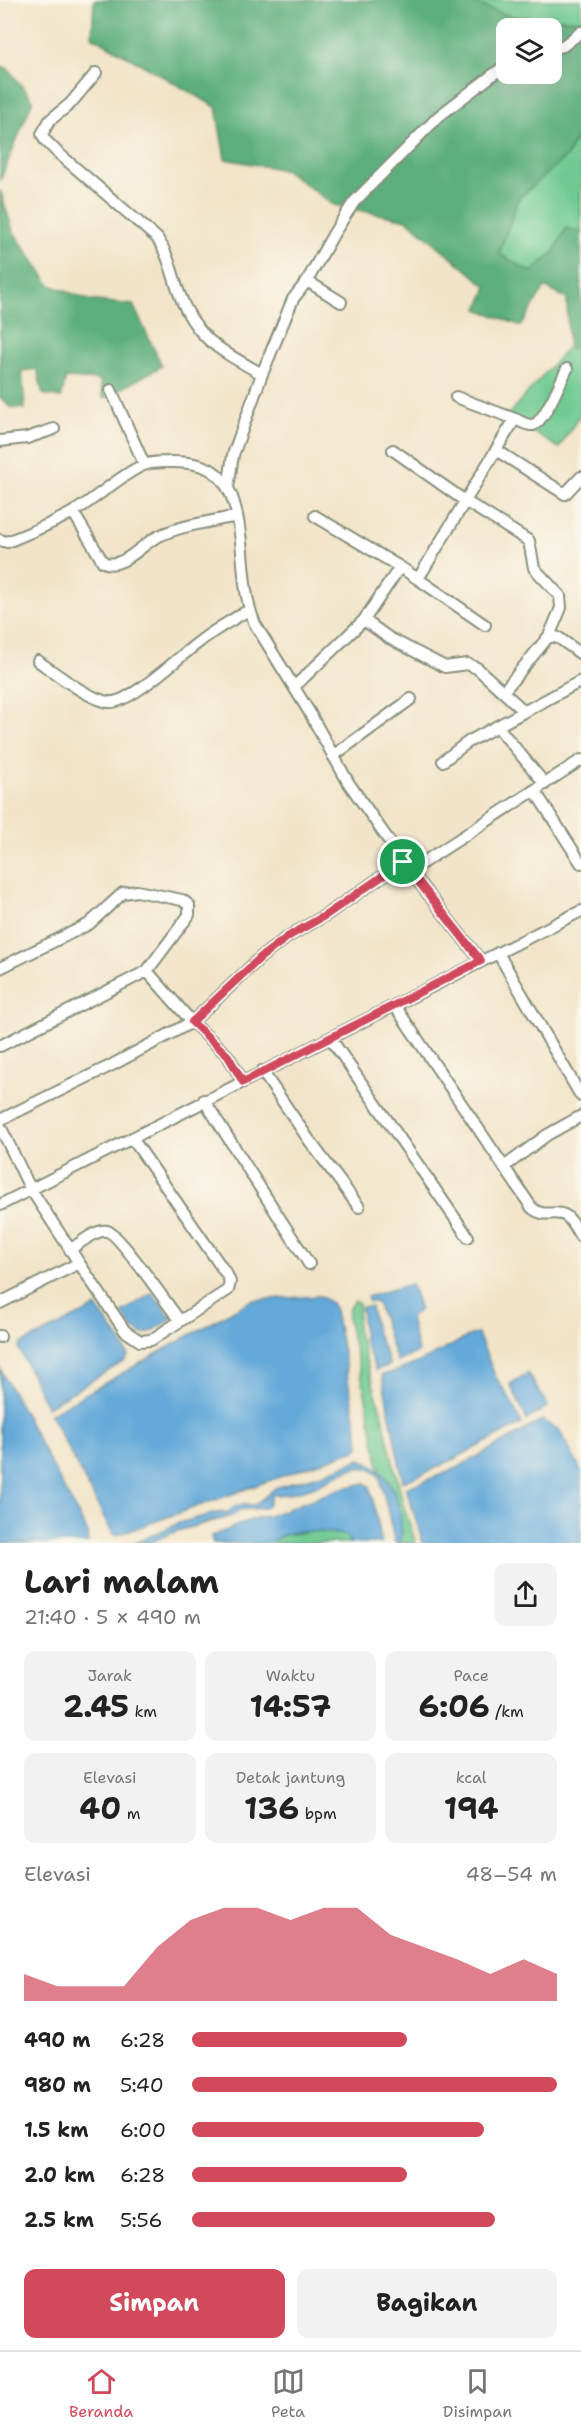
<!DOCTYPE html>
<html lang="id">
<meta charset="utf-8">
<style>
body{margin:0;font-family:"Shantell Sans",sans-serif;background:#f2f2f2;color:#222;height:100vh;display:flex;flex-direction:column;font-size:22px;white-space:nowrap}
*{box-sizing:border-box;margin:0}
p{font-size:20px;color:#767676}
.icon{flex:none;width:33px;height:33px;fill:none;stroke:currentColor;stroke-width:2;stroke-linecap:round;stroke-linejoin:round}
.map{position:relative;height:1543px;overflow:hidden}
.side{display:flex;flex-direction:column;background:#fff;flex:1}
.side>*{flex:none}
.buttons{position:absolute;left:496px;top:18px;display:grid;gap:12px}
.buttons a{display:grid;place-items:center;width:66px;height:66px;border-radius:12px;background:#fff;box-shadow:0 6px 24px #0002;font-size:30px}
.pin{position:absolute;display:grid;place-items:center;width:51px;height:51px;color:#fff;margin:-26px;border:3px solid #fff;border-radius:50%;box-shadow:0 2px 6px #0007}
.round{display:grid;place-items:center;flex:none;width:63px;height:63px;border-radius:12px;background:#f2f2f2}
.summary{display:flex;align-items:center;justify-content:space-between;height:102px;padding:0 24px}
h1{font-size:33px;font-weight:700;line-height:45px}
.metrics{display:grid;grid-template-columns:repeat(3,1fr);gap:9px;height:102px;padding:6px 24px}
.metrics div{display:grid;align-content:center;border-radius:12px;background:#f2f2f2;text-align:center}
.metrics b{font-size:30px;font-weight:700}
.metrics small{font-size:16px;font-weight:400}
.metrics p{font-size:16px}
.chart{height:168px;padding:12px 24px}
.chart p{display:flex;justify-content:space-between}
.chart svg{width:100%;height:108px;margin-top:6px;fill:#d1495b;opacity:.7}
.action{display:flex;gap:12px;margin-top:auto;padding:12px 24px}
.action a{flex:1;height:69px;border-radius:12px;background:#d1495b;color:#fff;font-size:24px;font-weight:700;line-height:69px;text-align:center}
.action a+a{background:#f2f2f2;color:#222}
ul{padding:0 24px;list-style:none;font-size:20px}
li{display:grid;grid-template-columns:96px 72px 1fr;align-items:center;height:45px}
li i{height:15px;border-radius:8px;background:#d1495b}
.tab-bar{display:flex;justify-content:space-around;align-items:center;height:84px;border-top:2px solid #e0e0e0;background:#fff;font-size:16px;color:#767676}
.tab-bar a{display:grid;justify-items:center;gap:3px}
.tab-bar .active{color:#d1495b}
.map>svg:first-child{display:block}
.green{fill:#70ca91;stroke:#488462;stroke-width:1.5}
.forest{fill:#5cae7b;stroke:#3e7658;stroke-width:1.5;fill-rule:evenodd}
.water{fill:#63a9d9;stroke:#417386;stroke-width:1.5}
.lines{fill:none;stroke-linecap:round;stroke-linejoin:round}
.minor-casing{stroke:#88907e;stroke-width:14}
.minor{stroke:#fff;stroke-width:10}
.route-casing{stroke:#fff;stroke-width:12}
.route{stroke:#d1495b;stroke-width:8}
</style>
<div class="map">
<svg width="581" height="1543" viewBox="0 0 581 1543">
<rect width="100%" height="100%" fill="#fbf7ec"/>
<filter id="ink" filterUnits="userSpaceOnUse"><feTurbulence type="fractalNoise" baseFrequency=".0167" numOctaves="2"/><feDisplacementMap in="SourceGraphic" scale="12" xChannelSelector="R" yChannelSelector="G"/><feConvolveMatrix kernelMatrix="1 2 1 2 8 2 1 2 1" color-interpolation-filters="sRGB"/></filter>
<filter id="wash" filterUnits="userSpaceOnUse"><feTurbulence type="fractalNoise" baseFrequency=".008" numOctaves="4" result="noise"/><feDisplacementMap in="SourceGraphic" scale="24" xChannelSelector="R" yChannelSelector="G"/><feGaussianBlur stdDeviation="1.35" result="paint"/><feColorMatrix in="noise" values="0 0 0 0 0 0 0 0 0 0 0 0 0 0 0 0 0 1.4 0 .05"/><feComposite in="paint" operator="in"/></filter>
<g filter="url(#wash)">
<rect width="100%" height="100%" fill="#f2e4c8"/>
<path class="green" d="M466,0H581V20L509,16Z
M579,131L581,133V231L566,229L554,252L531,272L499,254L518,199L567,156Z
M568,347L581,350V413L559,448L507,416Z
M354,1301L359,1303L357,1329L381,1411L404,1507L416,1543H401C403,1516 399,1491 380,1471L363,1383L347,1318L349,1308Z
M310,1531L346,1535L350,1543H272L278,1536Z"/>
<path class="forest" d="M94,0H466L509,16L581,20V133L579,132L567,156L518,199L499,254L531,272L554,252L566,228L581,231V350L568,347L567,299L545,287L521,326L478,309L487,287L407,220L334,205L285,170L225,159L216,107L92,36ZM507,28H552V74H507Z
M0,65L8,69L33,100L0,181Z
M0,190L13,231L50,285L89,300L133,305L162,366L103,399L100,380L66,378L61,398L43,394L37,369L22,371L25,409L10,407L0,397Z"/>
<path class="water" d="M411,1284L420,1309L410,1318L418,1352L397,1362L378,1305L375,1302H369L367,1297Z
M152,1293L172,1319L149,1333L142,1334L133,1329L122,1313Z
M320,1296L331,1303L335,1310L360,1444L358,1449L117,1535L113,1534L50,1414L252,1300Z
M96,1307L121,1341L128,1356L125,1361L47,1407L19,1349L21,1344Z
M361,1307H371L376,1331L390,1365L376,1370L364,1341Z
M478,1334L496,1378L507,1394L522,1424C482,1443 445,1466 403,1482L382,1375C414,1368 442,1350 471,1335Z
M0,1368L83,1524L88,1533V1543H0Z
M528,1373L548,1406L527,1420L510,1384Z
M543,1420L553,1427L559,1429L581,1471V1543H423L406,1488L453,1470Z
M360,1459C394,1472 404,1509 401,1543H395L380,1477C361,1454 334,1479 313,1487C300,1491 285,1495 272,1495L268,1506L265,1508L239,1510L232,1516L177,1531L149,1543H135L179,1523L216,1513L229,1512L236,1505H255L275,1488L322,1474Z
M365,1483L370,1487L382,1543H350L346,1535C324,1533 289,1524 272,1543H213L211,1536C228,1531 253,1516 269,1516L339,1489Z"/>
</g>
<g filter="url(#ink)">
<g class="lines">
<g class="minor-casing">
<path id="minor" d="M552,48L563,46L581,32
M96,73L70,104L50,120L42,134L45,140L57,152L157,238C169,255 172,274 179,293C196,340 222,351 262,374L233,455L228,488
M307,281L334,233L354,202L439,116L507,64
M262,374L293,299L307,281L341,302
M111,390L144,464
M456,397L515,419
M0,441L27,438L54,429
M393,450L465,501L529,541L534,568L560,596L561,608L549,636
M496,450L515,419C520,421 527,426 533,425C545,421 561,380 567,369
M73,512L103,562C122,570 139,547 155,538C179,525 211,522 237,516
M315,516L400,567
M0,540L7,542C29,533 52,524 73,512C97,498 117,478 141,466C149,462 159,462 168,462C201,461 223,468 234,503C246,542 239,586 255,624L308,710L348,782L410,871L481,961
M418,579L485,625
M364,620L389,638L445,667L467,664L477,668L524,711
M38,661C55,673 90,700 109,702C129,705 181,655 199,642C214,630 232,620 249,610
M294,687L364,620L400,567L418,579L496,450L565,494L581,477
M503,692L549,636L559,638L581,654
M497,726L545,784
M333,756L411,699
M443,761L468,742L581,681
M535,791L581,863
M410,871L581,760
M498,953L581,1096
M0,968L89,924L123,893L137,891L182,900L189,905V915L147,971L0,1046
M147,971L192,1022L261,957L289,936L326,915L403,862
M395,1006L532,1208C545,1219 555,1209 566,1216C572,1220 577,1231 581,1237
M331,1039L468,1237
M262,1071L309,1140L359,1207
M204,1100L309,1264
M0,1120L112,1065L192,1022L228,1056L243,1082
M0,1126L30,1188L79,1263L0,1303
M504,1167L547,1135L581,1116
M0,1205L581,911
M70,1250C79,1244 96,1229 107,1231C119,1233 169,1307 180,1321
M79,1263L125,1331L140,1341L151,1340L228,1290L230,1282L227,1275L132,1138
M0,1336V1337"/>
</g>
<use href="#minor" class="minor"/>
</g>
</g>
<g class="lines" filter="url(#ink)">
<g class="route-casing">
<path id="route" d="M403,862L481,961L243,1082L228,1056L192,1022L261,957L289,936L326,915Z"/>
</g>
<use href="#route" class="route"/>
</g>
</svg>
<div class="buttons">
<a><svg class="icon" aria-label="layers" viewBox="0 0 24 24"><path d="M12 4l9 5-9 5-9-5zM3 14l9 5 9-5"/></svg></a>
</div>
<div class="pin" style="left:403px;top:862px;background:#1e9e55"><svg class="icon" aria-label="arrive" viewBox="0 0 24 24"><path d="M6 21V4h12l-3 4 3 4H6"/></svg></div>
</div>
<section class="side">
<div class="summary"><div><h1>Lari malam</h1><p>21:40 · 5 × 490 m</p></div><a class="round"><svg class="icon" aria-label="share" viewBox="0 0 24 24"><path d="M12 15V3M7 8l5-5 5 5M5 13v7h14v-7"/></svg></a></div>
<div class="metrics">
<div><p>Jarak</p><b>2.45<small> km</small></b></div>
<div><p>Waktu</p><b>14:57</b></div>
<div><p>Pace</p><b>6:06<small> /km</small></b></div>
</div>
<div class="metrics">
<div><p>Elevasi</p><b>40<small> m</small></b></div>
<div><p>Detak jantung</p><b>136<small> bpm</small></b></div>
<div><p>kcal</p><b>194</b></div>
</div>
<div class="chart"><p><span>Elevasi</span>48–54 m</p>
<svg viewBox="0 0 160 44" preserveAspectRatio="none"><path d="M0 44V33L10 38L20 38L30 38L40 22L50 11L60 6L70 6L80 11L90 6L100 6L110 17L120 22L130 27L140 33L150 27L160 33V44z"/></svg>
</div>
<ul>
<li><b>490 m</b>6:28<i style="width:59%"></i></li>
<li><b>980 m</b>5:40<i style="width:100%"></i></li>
<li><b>1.5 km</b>6:00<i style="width:80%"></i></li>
<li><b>2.0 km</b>6:28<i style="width:59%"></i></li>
<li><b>2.5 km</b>5:56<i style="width:83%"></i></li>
</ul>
<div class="action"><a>Simpan</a><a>Bagikan</a></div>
</section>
<nav class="tab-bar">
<a class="active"><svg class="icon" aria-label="home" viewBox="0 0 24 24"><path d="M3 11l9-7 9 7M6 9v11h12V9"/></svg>Beranda</a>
<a><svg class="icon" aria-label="map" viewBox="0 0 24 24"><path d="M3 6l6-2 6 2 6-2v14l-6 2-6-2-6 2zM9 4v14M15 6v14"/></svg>Peta</a>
<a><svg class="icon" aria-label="saved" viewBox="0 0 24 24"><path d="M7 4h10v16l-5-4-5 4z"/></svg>Disimpan</a>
</nav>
